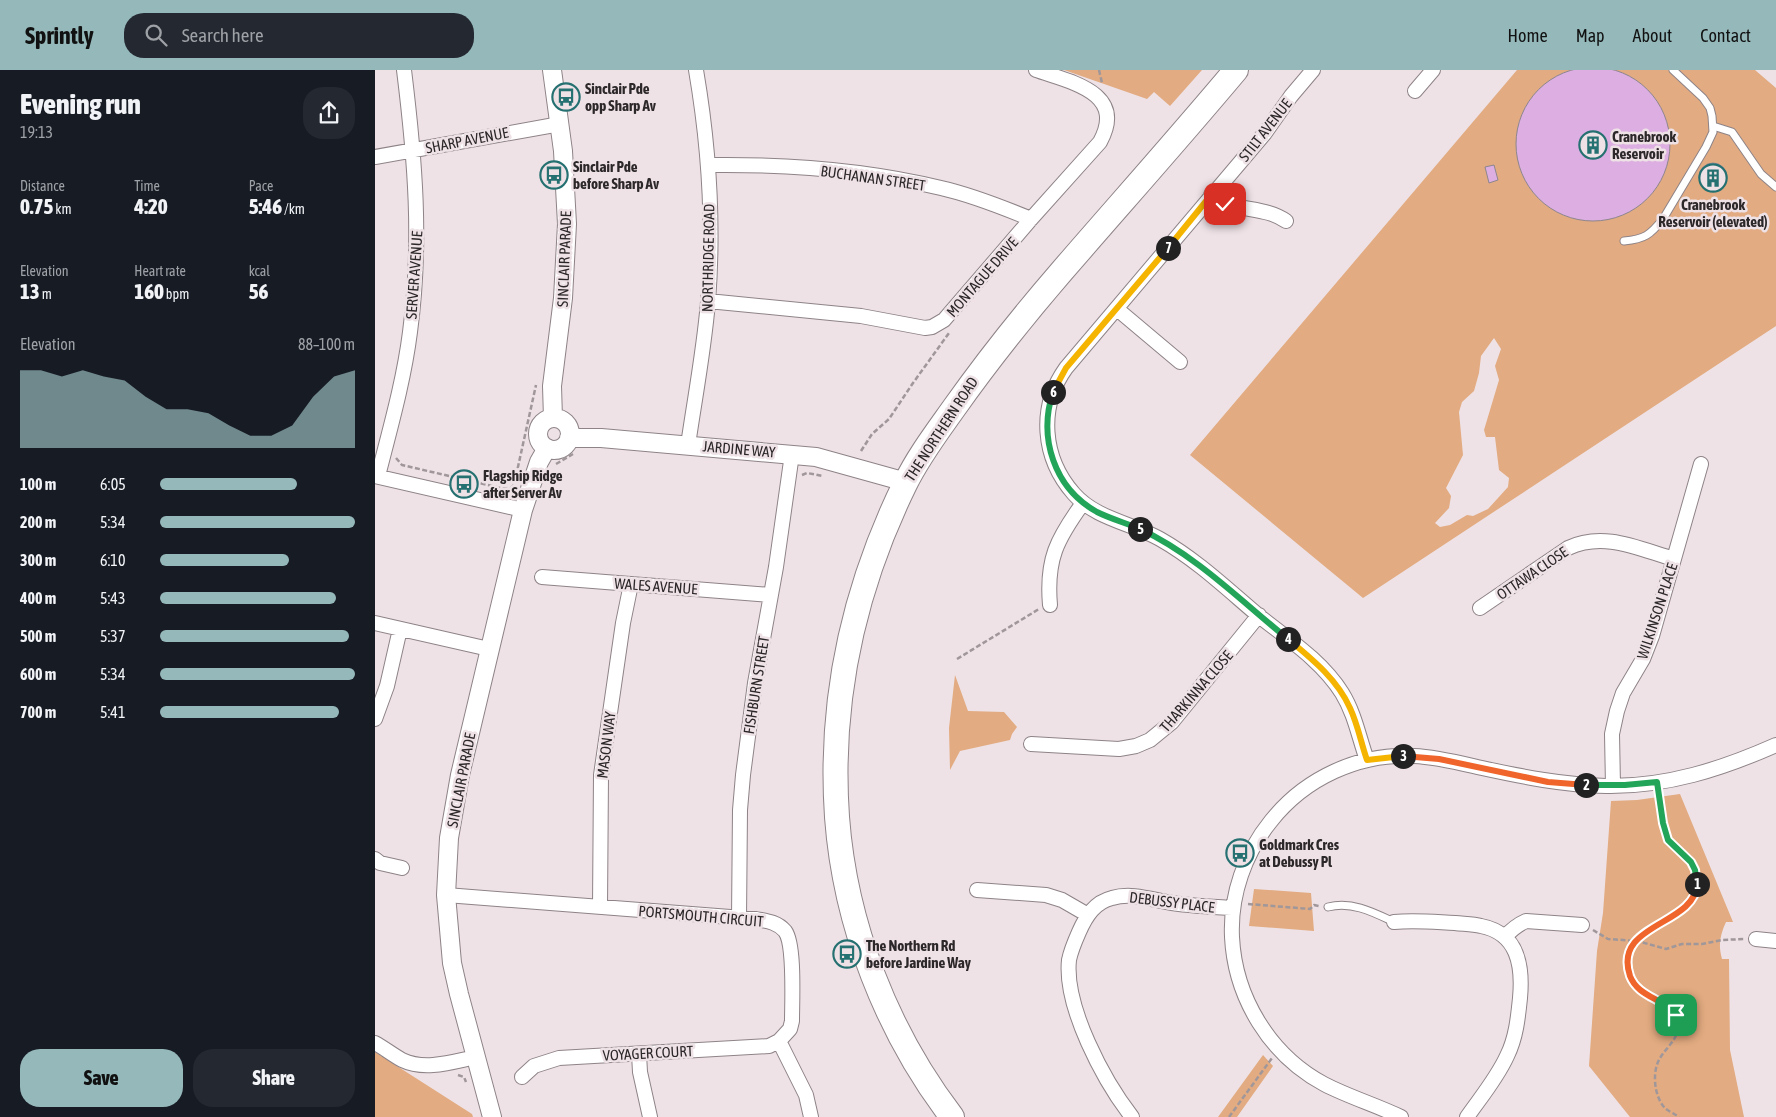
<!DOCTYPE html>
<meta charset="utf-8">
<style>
body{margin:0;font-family:"Asap Condensed",sans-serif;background:#242831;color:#f1f3f6;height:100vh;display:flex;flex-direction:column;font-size:19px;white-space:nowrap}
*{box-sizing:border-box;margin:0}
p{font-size:16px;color:#9ea1a6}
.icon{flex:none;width:28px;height:28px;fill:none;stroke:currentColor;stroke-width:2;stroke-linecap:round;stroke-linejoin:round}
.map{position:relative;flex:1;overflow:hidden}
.drawer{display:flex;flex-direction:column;background:#171b24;width:375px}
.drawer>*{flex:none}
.pin{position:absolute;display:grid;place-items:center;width:42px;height:42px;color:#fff;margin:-21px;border-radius:10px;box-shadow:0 2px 8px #0006}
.km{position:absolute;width:25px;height:25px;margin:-12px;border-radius:50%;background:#222;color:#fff;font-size:14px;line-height:25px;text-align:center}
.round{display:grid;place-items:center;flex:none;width:52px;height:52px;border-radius:20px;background:#242831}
.headline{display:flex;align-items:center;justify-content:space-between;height:85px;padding:0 20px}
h1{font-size:28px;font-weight:800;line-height:38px}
.figures{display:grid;grid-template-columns:repeat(3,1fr);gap:8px;height:85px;padding:5px 20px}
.figures div{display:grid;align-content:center}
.figures b{font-size:21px;font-weight:800}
.figures small{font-size:14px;font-weight:400}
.figures p{font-size:14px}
.chart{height:140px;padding:10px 20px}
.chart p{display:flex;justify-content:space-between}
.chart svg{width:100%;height:90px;margin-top:5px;fill:#95b8ba;opacity:.7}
.primary-button{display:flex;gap:10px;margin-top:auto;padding:10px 20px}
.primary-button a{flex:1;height:58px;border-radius:20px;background:#95b8ba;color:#111;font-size:20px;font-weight:800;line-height:58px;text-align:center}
.primary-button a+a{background:#242831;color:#f1f3f6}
ul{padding:0 20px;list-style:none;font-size:16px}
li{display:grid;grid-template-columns:80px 60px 1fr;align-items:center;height:38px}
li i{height:12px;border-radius:6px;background:#95b8ba}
header{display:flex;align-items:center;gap:30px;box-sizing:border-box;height:70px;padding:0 25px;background:#95b8ba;color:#111}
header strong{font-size:24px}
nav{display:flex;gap:28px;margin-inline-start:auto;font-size:18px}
.search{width:350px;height:45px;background:#242831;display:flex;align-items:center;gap:12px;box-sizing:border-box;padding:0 18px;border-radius:20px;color:#9ea1a6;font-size:19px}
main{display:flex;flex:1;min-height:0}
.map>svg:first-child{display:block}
.green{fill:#e2ab81;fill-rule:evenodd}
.building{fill:#dcaee1;stroke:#8d868e}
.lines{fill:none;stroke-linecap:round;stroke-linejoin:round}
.service-casing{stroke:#8e8387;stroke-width:9}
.minor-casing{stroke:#8e8387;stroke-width:16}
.tertiary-casing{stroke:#8e8387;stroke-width:20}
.trunk-casing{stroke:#8e8387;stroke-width:26}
.path{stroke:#a0979a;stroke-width:2.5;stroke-dasharray:5 2.5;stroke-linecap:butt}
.service{stroke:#fff;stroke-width:7}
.minor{stroke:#fff;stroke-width:14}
.tertiary{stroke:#fff;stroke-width:18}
.trunk{stroke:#fff;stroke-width:24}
.split-1-casing{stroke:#fff;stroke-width:10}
.split-2-casing{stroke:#fff;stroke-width:10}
.split-3-casing{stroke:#fff;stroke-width:10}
.split-4-casing{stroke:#fff;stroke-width:10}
.split-5-casing{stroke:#fff;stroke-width:10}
.split-6-casing{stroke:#fff;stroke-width:10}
.split-7-casing{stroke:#fff;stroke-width:10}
.split-8-casing{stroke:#fff;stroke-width:10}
.split-1{stroke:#f0652b;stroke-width:6}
.split-2{stroke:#22a559;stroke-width:6}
.split-3{stroke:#f0652b;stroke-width:6}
.split-4{stroke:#f5b400;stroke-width:6}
.split-5{stroke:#22a559;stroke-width:6}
.split-6{stroke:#22a559;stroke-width:6}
.split-7{stroke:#f5b400;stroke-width:6}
.split-8{stroke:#f5b400;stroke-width:6}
.labels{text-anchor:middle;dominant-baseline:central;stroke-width:5;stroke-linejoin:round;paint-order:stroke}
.poi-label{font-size:15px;font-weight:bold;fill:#2c2729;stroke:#eee2e6;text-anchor:start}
.street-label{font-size:15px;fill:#2c2729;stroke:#eee2e6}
</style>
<header>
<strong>Sprintly</strong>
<div class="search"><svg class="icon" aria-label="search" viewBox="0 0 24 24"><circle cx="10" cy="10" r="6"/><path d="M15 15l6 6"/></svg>Search here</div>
<nav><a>Home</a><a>Map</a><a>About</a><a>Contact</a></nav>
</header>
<main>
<section class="drawer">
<div class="headline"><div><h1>Evening run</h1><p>19:13</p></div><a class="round"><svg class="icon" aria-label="share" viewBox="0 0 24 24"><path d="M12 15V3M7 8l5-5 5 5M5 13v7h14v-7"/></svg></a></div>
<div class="figures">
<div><p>Distance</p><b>0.75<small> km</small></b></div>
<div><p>Time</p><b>4:20</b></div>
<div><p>Pace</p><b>5:46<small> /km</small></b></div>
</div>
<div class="figures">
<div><p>Elevation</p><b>13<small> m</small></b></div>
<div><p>Heart rate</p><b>160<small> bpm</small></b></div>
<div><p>kcal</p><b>56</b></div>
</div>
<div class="chart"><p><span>Elevation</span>88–100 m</p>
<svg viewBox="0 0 160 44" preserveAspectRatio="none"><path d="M0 44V6L10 6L20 9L30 6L40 9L50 11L60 19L70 25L80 25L90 27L100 33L110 38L120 38L130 33L140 19L150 9L160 6V44z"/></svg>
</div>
<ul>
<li><b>100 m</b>6:05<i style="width:70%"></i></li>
<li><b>200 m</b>5:34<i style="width:100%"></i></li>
<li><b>300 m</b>6:10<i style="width:66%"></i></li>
<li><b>400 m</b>5:43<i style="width:90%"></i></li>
<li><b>500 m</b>5:37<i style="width:97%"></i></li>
<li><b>600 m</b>5:34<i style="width:100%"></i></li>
<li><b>700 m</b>5:41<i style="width:92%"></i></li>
</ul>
<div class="primary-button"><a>Save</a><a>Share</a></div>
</section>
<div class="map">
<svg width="1401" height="1047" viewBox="0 0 1401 1047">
<rect width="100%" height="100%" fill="#eee2e6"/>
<path class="green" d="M689,0H827L795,36L779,22L772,29Z
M1142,0H1380L1401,18V256L988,528L815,385ZM1119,268L1126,279L1120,296L1124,310L1109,360L1111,367H1120L1124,400L1134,408L1133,417L1113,439L1098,446L1092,445L1075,455L1065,457L1060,453L1074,438L1076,426L1071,418L1088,385L1084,342L1087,332L1099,321L1104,303L1106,286Z
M580,605L593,641L629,642L642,657L637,664L635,670L585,681L575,700L574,658Z
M1305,724L1358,852H1351C1345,865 1343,875 1347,889H1354L1355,980L1369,1047H1255L1214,996L1222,881L1228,843L1236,731L1262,730Z
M879,819L936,823L939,861L874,856Z
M0,982L97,1044L98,1047H0Z
M888,985L898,996L862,1047H843Z"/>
<path class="building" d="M1141 74a77 77 0 1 1 154 0a77 77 0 1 1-154 0Z
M1324 107a14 14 0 1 1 28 0a14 14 0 1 1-28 0Z
M1119,95L1123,110L1114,113L1110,97Z"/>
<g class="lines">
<g class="service-casing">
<path id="service" d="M1338,56L1357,62L1386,104L1401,117
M1249,171C1270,169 1275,165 1288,149L1331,77L1338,62L1337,46L1335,38L1328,28L1298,0
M953,837C977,831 998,842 1019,852"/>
</g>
<g class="minor-casing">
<path id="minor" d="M938,0L916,26L890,63L691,298C663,337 667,388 699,424C721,449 757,453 785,469C822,490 852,519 884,546C913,569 947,591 967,623C980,644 984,668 992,690
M1040,21L1058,0
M0,87L185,54
M334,95C409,94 492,100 566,118C597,125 627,137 656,149
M836,125C859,143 888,135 911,151
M333,231L486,246L550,258L557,257L569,250L656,149L725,72C752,22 695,12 661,0
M742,239L805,292
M313,375C320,327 329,280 333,232C339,155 334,76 321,0
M0,406L148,440
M3,406C15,359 29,310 35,262C47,172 40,89 29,0
M167,507L396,525
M675,535C671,489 682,469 708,433
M1105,538L1193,478C1229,461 1264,479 1299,489
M0,553L114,579
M0,649L12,616L25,559
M656,674L744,679L761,676L775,670L797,652L884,545
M1238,716L1237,664L1242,641L1248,623L1268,589L1277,566L1326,394
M0,789L5,793L27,798
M602,820L671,825L687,830L713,845
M71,825L381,849C392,851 402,852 410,861C420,874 417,932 417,951L415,959L404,971L431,1025L436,1047
M225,837L226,705L248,553L256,514
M364,848L365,740L368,705L380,613L401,497L417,384
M1019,852C1040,850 1059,852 1080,853C1088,854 1098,854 1106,856C1143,863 1148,896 1145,928C1143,948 1141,968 1132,986C1122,1008 1106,1027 1092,1047
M1130,867C1136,860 1142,855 1151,851L1207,855
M1381,869L1401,871
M0,973C9,978 18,985 27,990C50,1001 77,992 101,987
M264,984L265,1002L275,1047
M147,1007L159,996L184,988L394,976L404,971
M757,1047C729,1011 689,937 694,890C696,880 700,871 704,862C711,846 720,832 737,828C757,822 778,830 797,833C817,836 838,837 858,838
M1026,1047C1001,1035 974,1027 949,1014C895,985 860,928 857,867C855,825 870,783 896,751C930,708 984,683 1039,686C1062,687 1085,693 1107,698C1148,707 1189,715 1231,716C1291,717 1347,699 1401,675"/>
</g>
<g class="tertiary-casing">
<path id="tertiary" d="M177,0L188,81L192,154L188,228L177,316L178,348
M163 364a16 16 0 1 1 32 0a16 16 0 1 1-32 0Z
M194,368H226L441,387L531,412
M117,1047L84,924L77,893L71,825L74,768L85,705L148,440L164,392L172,378"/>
</g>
<g class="trunk-casing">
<path id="trunk" d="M577,1047C512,962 470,855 462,747C454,631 479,518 530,414C543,387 562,362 579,338C613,290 649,245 687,201C745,134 804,68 861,0"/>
</g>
<path class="path" d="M724,0L727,13
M486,381L497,364L514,349L538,313L574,263
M21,388L27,395L130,419L136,418L139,415L161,315
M181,394L198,384
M427,405L432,403L448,406
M582,589L664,539
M1284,724C1286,738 1286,754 1292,768C1294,772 1297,774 1300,777C1311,788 1322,796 1322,814C1321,850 1269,849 1257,878C1236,928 1300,924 1303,953C1305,970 1289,978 1283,992C1277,1006 1280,1029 1291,1039C1295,1042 1300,1044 1304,1047
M873,834L935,839L939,835L944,836
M1218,860L1233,869L1262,871L1291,879L1307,874H1327L1347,870L1370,869
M83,1005L89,1007L91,1012
M854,1047L897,988"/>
<use href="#service" class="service"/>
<use href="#minor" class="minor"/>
<use href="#tertiary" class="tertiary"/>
<use href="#trunk" class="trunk"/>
</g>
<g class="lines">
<g class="split-1-casing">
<path id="split-1" d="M1301,945C1288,928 1263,927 1255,906C1237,853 1320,856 1322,814"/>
</g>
<g class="split-2-casing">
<path id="split-2" d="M1211,715H1250L1282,712L1288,753L1293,770L1316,792L1320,800L1322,814"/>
</g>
<g class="split-3-casing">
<path id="split-3" d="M1028,686L1064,689L1173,712L1211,715"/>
</g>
<g class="split-4-casing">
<path id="split-4" d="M913,569C937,589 962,609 975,638C983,655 986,673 992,690L1028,686"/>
</g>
<g class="split-5-casing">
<path id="split-5" d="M765,459C821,485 866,531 913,569"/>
</g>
<g class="split-6-casing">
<path id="split-6" d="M678,322C663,368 679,418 722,442C736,449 751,453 765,459"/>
</g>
<g class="split-7-casing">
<path id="split-7" d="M678,322L691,298L793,178"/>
</g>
<g class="split-8-casing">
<path id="split-8" d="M793,178L836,125L850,134"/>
</g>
<use href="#split-1" class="split-1"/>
<use href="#split-2" class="split-2"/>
<use href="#split-3" class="split-3"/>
<use href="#split-4" class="split-4"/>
<use href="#split-5" class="split-5"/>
<use href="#split-6" class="split-6"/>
<use href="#split-7" class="split-7"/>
<use href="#split-8" class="split-8"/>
</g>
<defs>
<g id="bus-ring" transform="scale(1.4375)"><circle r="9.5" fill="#eee2e6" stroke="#257071" stroke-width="1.5"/><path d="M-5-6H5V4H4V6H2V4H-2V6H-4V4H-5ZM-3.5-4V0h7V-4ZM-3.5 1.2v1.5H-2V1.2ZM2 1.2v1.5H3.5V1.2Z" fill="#257071"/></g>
<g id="building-ring" transform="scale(1.4375)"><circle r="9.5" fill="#eee2e6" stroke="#257071" stroke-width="1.5"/><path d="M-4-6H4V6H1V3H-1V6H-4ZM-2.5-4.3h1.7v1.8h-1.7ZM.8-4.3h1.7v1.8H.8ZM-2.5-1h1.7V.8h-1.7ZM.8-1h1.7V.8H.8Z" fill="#257071"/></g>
</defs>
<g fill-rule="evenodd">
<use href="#bus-ring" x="191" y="27"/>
<use href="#building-ring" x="1218" y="75"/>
<use href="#bus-ring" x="179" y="105"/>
<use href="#building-ring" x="1338" y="108"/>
<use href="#bus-ring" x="89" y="414"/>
<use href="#bus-ring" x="865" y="783"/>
<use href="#bus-ring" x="472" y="884"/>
</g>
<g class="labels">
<g class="poi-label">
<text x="210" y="18">Sinclair Pde<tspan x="210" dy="17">opp Sharp Av</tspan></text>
<text x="1237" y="66">Cranebrook<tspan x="1237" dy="17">Reservoir</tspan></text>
<text x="198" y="96">Sinclair Pde<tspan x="198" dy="17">before Sharp Av</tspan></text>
<text x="1338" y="134" text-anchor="middle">Cranebrook<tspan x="1338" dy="17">Reservoir (elevated)</tspan></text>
<text x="108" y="405">Flagship Ridge<tspan x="108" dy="17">after Server Av</tspan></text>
<text x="884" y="774">Goldmark Cres<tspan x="884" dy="17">at Debussy Pl</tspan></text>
<text x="491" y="875">The Northern Rd<tspan x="491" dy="17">before Jardine Way</tspan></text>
</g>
<g class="street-label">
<text transform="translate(890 60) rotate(-52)">STILT AVENUE</text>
<text transform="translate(92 70) rotate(-11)">SHARP AVENUE</text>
<text transform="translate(498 108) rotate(8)">BUCHANAN STREET</text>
<text transform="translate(333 188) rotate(-89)">NORTHRIDGE ROAD</text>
<text transform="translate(189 189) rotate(-88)">SINCLAIR PARADE</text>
<text transform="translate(39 205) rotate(-86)">SERVER AVENUE</text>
<text transform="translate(607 207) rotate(-49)">MONTAGUE DRIVE</text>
<text transform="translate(566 359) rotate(-57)">THE NORTHERN ROAD</text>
<text transform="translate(364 379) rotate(5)">JARDINE WAY</text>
<text transform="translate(1157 503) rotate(-34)">OTTAWA CLOSE</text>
<text transform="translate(281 516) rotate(4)">WALES AVENUE</text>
<text transform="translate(1282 541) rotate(-72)">WILKINSON PLACE</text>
<text transform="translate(381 615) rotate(-81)">FISHBURN STREET</text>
<text transform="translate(821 621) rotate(-49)">THARKINNA CLOSE</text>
<text transform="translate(231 675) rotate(-83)">MASON WAY</text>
<text transform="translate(86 710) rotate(-79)">SINCLAIR PARADE</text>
<text transform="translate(797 832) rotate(7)">DEBUSSY PLACE</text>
<text transform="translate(326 846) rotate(5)">PORTSMOUTH CIRCUIT</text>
<text transform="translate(273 983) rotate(-3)">VOYAGER COURT</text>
</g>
</g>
</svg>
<div class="pin" style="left:1301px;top:945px;background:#1e9e55"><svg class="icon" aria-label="arrive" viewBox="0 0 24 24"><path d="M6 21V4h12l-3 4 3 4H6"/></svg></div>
<div class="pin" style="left:850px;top:134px;background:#d93025"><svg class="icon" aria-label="check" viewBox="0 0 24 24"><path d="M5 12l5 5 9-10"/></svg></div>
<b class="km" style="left:1322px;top:814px">1</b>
<b class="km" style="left:1211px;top:715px">2</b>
<b class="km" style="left:1028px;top:686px">3</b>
<b class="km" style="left:913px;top:569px">4</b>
<b class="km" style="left:765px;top:459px">5</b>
<b class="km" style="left:678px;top:322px">6</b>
<b class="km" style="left:793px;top:178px">7</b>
</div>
</main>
